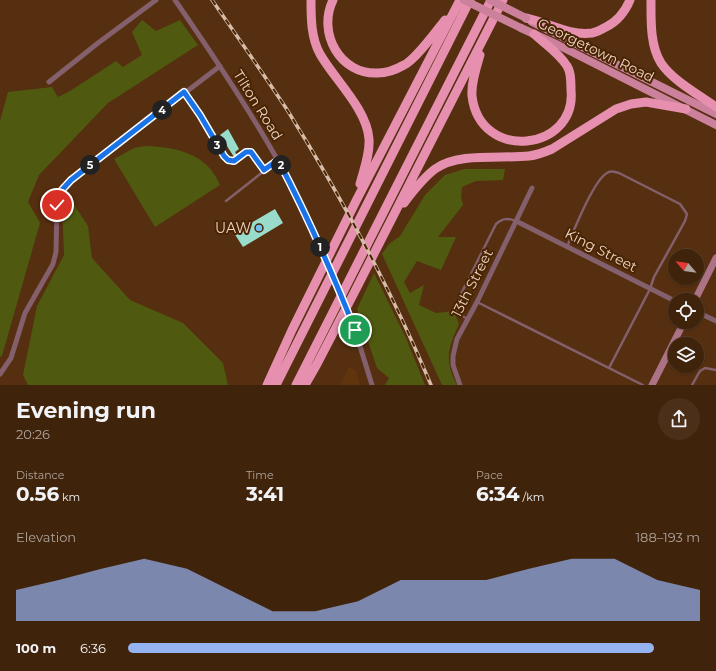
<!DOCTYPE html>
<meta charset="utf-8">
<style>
body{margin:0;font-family:Montserrat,sans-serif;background:#4b2f19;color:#f1f3f6;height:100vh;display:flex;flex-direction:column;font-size:15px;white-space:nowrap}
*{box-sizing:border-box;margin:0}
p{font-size:13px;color:#aea49d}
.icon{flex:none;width:22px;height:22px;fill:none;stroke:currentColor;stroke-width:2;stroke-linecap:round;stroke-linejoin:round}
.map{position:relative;height:385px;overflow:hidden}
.panel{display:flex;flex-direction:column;background:#40230b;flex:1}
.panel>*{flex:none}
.needle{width:26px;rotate:298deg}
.controls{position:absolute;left:668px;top:249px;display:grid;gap:8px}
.controls a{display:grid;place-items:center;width:36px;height:36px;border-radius:50%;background:#40230b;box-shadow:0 1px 3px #0004,0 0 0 1px #59402c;font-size:20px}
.pin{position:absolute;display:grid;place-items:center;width:34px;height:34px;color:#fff;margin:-17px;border:2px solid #fff;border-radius:50%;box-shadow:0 1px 4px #0007}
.km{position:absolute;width:20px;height:20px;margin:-10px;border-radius:50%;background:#222;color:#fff;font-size:11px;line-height:20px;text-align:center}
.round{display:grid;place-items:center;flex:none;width:42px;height:42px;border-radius:21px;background:#4b2f19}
.headline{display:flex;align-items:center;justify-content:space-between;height:68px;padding:0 16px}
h1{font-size:22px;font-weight:700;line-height:30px}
.figures{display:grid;grid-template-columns:repeat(3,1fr);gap:6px;height:68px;padding:4px 16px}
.figures div{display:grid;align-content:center}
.figures b{font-size:20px;font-weight:700}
.figures small{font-size:11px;font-weight:400}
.figures p{font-size:11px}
.chart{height:112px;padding:8px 16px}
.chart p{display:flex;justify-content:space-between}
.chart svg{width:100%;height:72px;margin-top:4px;fill:#95b2f1;opacity:.7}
ul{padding:0 16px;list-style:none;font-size:13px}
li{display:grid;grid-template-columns:64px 48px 1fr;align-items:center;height:30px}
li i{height:10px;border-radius:5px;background:#95b2f1}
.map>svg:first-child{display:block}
.built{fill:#60340d}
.green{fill:#505910}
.building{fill:#9adccb}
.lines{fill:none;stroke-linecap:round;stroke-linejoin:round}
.lane{stroke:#845f6c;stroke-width:2.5}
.street{stroke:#845f6c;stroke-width:5}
.secondary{stroke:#ac7387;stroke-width:7}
.primary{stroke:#cb819c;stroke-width:8}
.highway{stroke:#e68faf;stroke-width:9}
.rail-casing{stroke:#d6bca9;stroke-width:3.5}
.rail{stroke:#492403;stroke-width:2;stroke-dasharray:6;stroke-linecap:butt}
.street-bridge{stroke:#845f6c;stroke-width:5}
.primary-bridge{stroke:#cb819c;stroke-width:8}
.route-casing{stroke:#fff;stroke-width:8}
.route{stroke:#1a73e8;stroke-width:5}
.poi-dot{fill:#6fc2f4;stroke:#492403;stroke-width:1.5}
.labels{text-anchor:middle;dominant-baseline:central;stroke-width:4;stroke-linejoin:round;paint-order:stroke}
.street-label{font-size:14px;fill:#ecd4c3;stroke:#492403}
.poi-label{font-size:14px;fill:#ecd4c3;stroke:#492403;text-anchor:end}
</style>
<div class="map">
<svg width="716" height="385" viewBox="0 0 716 385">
<rect width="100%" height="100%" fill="#552f0f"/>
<path class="built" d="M349,367L356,370L360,385H339Z"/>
<path class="green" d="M142,20L156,31L180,20L198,45L108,103L39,175L28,202L40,223L2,356L0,357V121L8,92L52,87L58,97L70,91L116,61L123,67L142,55L132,32Z
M145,146C176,147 207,153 220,185L155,227L114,159L134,148Z
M464,169H505L503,180L476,181L462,187L461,197L463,205L438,237H456L441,270L417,261L404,282L410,293L424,285L419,305L436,313L454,311L459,324C448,348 444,360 457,385H442L382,254L389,244L400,236L425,195L445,175Z
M69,197L88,226L92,258L130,300L183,323L223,363L228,385H28L23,375L37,306L64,255L62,203Z
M374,273L406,338L425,385H385L389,378L377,368L357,309Z"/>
<path class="building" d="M228,129L239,149L235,152L237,155L234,157L220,135Z
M275,209L283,223L243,247L234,233Z"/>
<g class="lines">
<path class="lane" d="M185,93L200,115L224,156L228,160L234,161L245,152H251L264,171
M226,201L278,160
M567,247C573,232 594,180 607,173C611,170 615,172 619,173L680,204L687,214L685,221L654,277L650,289L609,368
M477,302L643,385
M468,319L458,314L456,310L460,296L496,224C503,218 507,218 516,221
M692,385L700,371L705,368L716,370"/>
<path class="street" d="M175,0C211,52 246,104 277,159C292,185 305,213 317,240
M49,82L98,43L156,0
M516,221L675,301
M697,312L716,321
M355,330L372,385
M0,374L11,358L25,313L53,264L56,252L57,205L60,192L71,180L220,66
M460,385L453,365V356L457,339L477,302L532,188"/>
<path class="secondary" d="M695,300L716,258
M652,385L684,322"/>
<path class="primary" d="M532,22L716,114
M521,28L558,45L716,125"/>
<path class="highway" d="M311,0C311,18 311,38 320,54C334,79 367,109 369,139C370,154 364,169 360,184
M333,0C317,33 340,75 378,73C387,73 397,69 404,65C416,59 436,31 445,20
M651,0C651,20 650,46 661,63C672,80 699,95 716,107
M526,18C549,23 569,36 592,33C597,32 602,29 606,27C618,21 625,12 630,0
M480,55C476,68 471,83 472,96C480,163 577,151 571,90C571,82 571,72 567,66C559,53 545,44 534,34
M404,203C413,191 423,178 435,169C458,152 501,159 529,156C537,155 545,152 552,149L616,109L631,104L646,102L686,109
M267,385L292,330L356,201L460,0
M276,385L470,0
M296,385L491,0
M305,385L317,364L355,291L503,0"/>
<g class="rail-casing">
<path id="rail" d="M212,0C237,36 262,72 286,108C341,196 391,289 431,385"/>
</g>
<use href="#rail" class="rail"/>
<path class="street-bridge" d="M317,240L355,330"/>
<path class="primary-bridge" d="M464,0L521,28
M490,0L526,18"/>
</g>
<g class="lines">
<g class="route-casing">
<path id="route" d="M57,205L60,192L71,180L184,92L200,115L224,156L228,160L234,161L246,152H251L264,170L278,160C307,215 332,272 355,330"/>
</g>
<use href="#route" class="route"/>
</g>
<circle class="poi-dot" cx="259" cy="228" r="4"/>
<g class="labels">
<g class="street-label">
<text transform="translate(596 50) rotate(26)">Georgetown Road</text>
<text transform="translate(258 105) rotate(58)">Tilton Road</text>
<text transform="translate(601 250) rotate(27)">King Street</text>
<text transform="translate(472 283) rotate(-63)">13th Street</text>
</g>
<g class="poi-label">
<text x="251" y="228">UAW</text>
</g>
</g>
</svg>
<div class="controls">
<a><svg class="needle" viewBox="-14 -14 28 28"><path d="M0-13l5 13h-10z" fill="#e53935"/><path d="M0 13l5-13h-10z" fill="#aea49d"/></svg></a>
<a><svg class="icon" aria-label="locate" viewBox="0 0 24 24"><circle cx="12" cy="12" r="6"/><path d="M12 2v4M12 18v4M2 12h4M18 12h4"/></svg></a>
<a><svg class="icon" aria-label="layers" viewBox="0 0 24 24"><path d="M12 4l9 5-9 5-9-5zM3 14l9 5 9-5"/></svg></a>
</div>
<div class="pin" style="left:355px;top:330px;background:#1e9e55"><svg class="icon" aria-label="arrive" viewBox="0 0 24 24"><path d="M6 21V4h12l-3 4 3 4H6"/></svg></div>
<div class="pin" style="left:57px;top:205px;background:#d93025"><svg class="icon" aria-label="check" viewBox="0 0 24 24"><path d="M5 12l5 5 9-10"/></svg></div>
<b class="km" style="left:320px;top:247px">1</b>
<b class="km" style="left:281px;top:165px">2</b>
<b class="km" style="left:217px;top:145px">3</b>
<b class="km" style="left:162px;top:110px">4</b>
<b class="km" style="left:90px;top:165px">5</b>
</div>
<section class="panel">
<div class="headline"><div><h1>Evening run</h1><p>20:26</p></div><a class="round"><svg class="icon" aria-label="share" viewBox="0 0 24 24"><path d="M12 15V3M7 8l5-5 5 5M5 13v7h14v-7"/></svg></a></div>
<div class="figures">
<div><p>Distance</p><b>0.56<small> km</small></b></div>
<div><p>Time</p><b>3:41</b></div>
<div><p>Pace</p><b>6:34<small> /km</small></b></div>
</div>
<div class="chart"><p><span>Elevation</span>188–193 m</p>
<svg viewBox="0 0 160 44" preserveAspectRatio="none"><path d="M0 44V25L10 19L20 12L30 6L40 12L50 25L60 38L70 38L80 32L90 19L100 19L110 19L120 12L130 6L140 6L150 19L160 25V44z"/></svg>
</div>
<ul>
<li><b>100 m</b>6:36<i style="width:92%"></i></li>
</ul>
</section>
